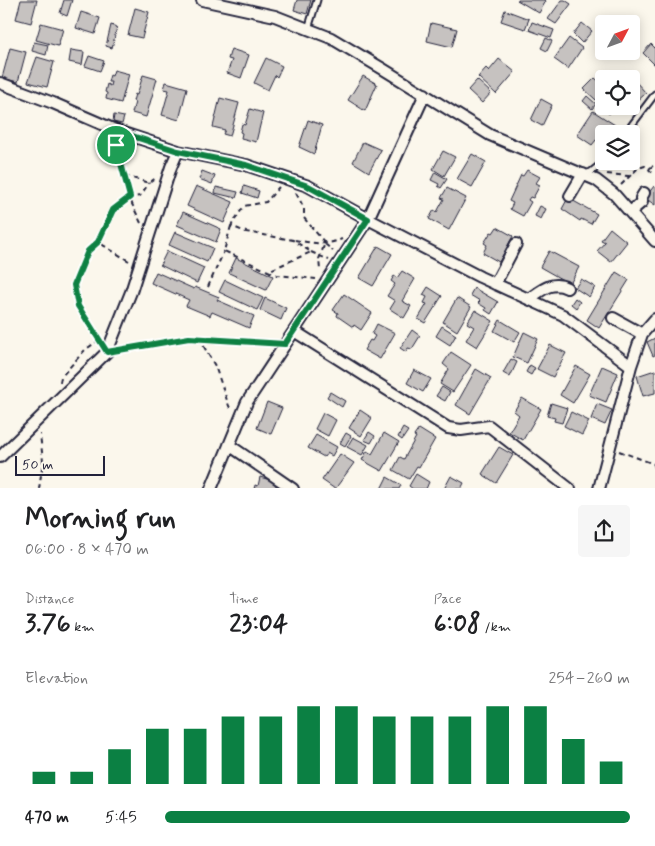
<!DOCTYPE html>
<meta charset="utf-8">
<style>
body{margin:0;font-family:Mynerve,sans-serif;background:#f6f6f6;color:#202124;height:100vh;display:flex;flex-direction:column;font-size:19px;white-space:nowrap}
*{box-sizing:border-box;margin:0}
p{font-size:16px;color:#757577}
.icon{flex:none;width:28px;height:28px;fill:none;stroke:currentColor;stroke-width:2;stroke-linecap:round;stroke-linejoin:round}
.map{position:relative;height:488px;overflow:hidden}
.panel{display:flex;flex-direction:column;background:#fff;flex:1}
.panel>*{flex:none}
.needle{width:32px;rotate:49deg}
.controls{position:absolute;left:595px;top:15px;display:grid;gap:10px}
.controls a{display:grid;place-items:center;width:45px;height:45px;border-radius:5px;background:#fff;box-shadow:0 2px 12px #0003;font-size:25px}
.scale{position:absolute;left:15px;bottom:12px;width:90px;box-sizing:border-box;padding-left:5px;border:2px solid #22223b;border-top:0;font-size:14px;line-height:18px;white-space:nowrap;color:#22223b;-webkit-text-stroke:4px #fbf7ec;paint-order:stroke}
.pin{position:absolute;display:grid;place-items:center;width:42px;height:42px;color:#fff;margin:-21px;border:2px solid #fff;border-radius:50%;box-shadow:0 1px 5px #0007}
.round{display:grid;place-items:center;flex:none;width:52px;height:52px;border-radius:5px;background:#f6f6f6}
.headline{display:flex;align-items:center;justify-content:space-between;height:85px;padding:0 25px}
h1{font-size:28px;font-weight:700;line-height:38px}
.figures{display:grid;grid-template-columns:repeat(3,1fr);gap:8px;height:85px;padding:5px 25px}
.figures div{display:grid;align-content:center}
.figures b{font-size:25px;font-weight:700}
.figures small{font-size:14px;font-weight:400}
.figures p{font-size:14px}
.chart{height:140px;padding:10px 25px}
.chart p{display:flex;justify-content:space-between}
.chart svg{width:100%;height:90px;margin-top:5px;stroke:#0b8043;stroke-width:6}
ul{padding:0 25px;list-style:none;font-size:16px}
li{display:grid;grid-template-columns:80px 60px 1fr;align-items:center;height:38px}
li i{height:12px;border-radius:6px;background:#0b8043}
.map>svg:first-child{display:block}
.building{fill:#c6c2c0;stroke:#22223b}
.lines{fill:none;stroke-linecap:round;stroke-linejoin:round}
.lane-casing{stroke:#22223b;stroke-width:9}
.street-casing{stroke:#22223b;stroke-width:14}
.path{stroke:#22223b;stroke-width:2;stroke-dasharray:5 4;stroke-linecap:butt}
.lane{stroke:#fbf7ec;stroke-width:5}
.street{stroke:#fbf7ec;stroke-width:10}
.route-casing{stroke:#fff;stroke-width:10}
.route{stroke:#0b8043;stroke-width:6}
</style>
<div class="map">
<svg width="655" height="489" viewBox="0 0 655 489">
<rect width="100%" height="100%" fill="#fbf7ec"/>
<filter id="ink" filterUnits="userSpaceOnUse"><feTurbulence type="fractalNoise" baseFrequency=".02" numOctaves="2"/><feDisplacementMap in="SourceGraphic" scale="10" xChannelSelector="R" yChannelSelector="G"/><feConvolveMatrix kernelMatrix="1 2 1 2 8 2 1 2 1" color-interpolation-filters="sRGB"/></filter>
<g filter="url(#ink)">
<path class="building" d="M21,0H37L31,23L16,19Z
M64,0H72L67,16L60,13Z
M297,0H311L307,14L294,10Z
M517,0H545L546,1L539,13Z
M562,0H565L571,4L556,24L548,19Z
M135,8L149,12L142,38L128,35Z
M505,10L529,19L525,29L501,21Z
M81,12L100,18L95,34L76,28Z
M532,22L554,30L551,38L529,30Z
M41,23L63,29L58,46L36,40Z
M431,23L457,29L452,47L427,41Z
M582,23L592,31L582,43L573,34Z
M111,25L117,27L112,48L106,46Z
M546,38L552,41L547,51L541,48Z
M569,38L582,48L568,69L554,59Z
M34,42L48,45L46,55L32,51Z
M651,44L655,48V65L643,53Z
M10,48L26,52L18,82L2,78Z
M231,49L249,55L241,78L227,73L232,60L228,59Z
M71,50L84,52L82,65L69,62Z
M89,56L104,61L100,71L85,66Z
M37,57L54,62L47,87L28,82Z
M266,58L282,66L277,77L275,75L268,90L254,83Z
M499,59L515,72L496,94L478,77L486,68L489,71Z
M114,70L129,74L121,103L106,99L107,93L105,92L107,84L110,86L111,82H108L110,75L112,76Z
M143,75L157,79L146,117L132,113L135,102L133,101L135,94L137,95Z
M363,76L377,84L365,111L348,100Z
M595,78L604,86V92L596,100L584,89Z
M477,80L491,93L482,103L468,90Z
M634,80L646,93L632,106L631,83Z
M166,82L187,88L179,120L162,115L169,90L164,89Z
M604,95V106L616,107L609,114L597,102Z
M587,96L596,104L592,109L583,101Z
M220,98L239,103L230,136L223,134L225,130L213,127Z
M541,99L552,105L542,126L531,120Z
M250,109L263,113L256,142L241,138L242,133L240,132L242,124L245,125Z
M593,111L615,125L609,134L603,133L598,141L596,140L592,145L577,135Z
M114,115L124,117L122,124L113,122Z
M308,120L322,125L314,154L299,147Z
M363,142L381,150L369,172L353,162Z
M443,151L455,157L444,176L433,169Z
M472,154L486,162L472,187L457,179Z
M527,170L540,177L536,183L540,185L533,198L530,197L528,200L531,202L523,216L510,209L513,203L509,201L521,175L523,176Z
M202,171L215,176L212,184L199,179Z
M435,172L447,179L441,188L438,186L439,184L431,180Z
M196,186L233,202L224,223L187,206Z
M244,186L259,191L257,198L242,193Z
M654,186L655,187V205L645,198Z
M216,187L238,192L236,198L215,193Z
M447,188L466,198L449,230L429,219L434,210L437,212L444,199L441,198Z
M568,198L597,214L591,224L581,219L580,221L562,209Z
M540,206L546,209L541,219L535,216Z
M183,212L221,229L216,242L177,225Z
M497,227L513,236L499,262L483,253L487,245L484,243L491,232L493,233Z
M610,228L627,242L611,262L597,251L605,242L601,240Z
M175,232L213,248L207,262L169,245Z
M378,246L392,254L373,286L359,278Z
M167,251L204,268L197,283L160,265Z
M549,251L579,267L570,284L540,267Z
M236,258L273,276L266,290L229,273Z
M402,271L415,279L402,301L411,306L404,318L390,309L395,301L387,296L395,284L391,281L394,276L397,278Z
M156,272L194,289L195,287L219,297L217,300L254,316L249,328L212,312L210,316L186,306L189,300L151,283Z
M616,272L629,280L599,328L587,320Z
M581,279L595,287L589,297L575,288Z
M225,280L263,298L257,310L219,292Z
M428,287L442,296L425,323L418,319L427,304L424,303L427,297L423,295Z
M474,288L498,302L491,314L485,310L486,308L478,303L480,301L470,295Z
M344,294L372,313L361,330L354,325L353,327L337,316L338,313L333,310Z
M265,298L286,308L281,320L260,310Z
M457,298L471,307L457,331L443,322Z
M575,298L580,302L576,308L571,304Z
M475,310L493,321L477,347L466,340L474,327L467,323Z
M500,320L520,332L514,342L494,331Z
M377,324L395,333L380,359L364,350L370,340L372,341L375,336L372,334Z
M442,326L456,335L450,345L436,336Z
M412,330L420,336L412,349L408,348L406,352L400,348Z
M524,332L538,339L527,363L513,357Z
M655,338V355L653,356L647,342Z
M550,345L566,353L553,377L537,369Z
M451,352L471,365L453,392L440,384L449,369L443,364Z
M511,359L517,362L510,377L503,373Z
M530,365L535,368L531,375L526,372Z
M576,366L590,374L573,403L560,395Z
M602,366L618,373L606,402L589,395Z
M476,369L491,378L470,414L456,405Z
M414,370L431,379L423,392L407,383Z
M655,370V393L643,396L637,376Z
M442,387L450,392L445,401L436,396Z
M330,392L345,401L342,407L327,397Z
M522,398L541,409L523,440L509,432L519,415L514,411Z
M267,402L282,408L271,434L257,428Z
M551,403L567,408L562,423L554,421L555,418L547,416Z
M597,404L612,410L605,425L591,419Z
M360,410L372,418L361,436L349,428Z
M571,412L589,421L582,435L564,426Z
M323,413L336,420L328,436L315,429Z
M403,428L408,431L402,440L398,437Z
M419,429L435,439L419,467L417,466L409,479L393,470L400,457L404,459L416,437L414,436Z
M369,432L375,436L371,443L364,440Z
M346,433L351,436L345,446L340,443Z
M384,433L399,442L382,471L362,460L367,451L372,454Z
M316,435L337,447L332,456L327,453L324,457L308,448Z
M353,437L368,445L362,455L347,447Z
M499,447L513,455L496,483L482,474Z
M340,454L354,463L335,489L322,480Z
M416,474L429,482L426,489H413L409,486Z
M451,476L464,483L461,489H444Z
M260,477L277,482L275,489H254L255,485L258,486Z
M387,477L401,485L399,489H381Z"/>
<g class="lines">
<g class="lane-casing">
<path id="lane" d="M308,29L317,0
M625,134L655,94
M584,174L591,172L605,161"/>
</g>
<g class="street-casing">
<path id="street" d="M202,0L275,16L331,38L383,69L490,135L596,180L614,194L655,241
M0,83L53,103L120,132L178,151L246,165L308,186L368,219L480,277L563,315L631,366
M570,196L583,174
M630,212L642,202L641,198L644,193
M495,284L516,244
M529,299C542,290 552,280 567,288
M613,318L642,334
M294,331L448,428L461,430L489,426L570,489
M229,445L293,489
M0,457L107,352L131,292L171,167L178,151
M211,489L247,402L368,219L425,94
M599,489L631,366L642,334L655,319"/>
</g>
<path class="path" d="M117,141L116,145L125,176L149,183L156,178
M649,169L655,164
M607,174L629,176
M125,176L132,204L141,223
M621,185L638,168L645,166L655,175
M279,187L266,202L244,206L231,226L246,232L293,240L311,252L268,271L277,275L316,279
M296,193L304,208V218L325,243L319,259L320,270
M231,226L224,251L268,271
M295,240C312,243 326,246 342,239
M98,242L88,251L73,285L78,306L99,341
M325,244L333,251
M311,252L329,260
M129,261L98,242C107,223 115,198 140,196L149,183
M208,287L224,251
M199,338L215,366L229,406L232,411
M121,349L189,338L272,343
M60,382L61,377L85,350L99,340
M619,451L654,464L655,468
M39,489L43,461L40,434"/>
<use href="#lane" class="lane"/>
<use href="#street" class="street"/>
</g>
</g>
<g class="lines" filter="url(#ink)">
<g class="route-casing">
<path id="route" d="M120,132L178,151L246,165L308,186L368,219L285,344L189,338L107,352L78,306L74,285L88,251L98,242L113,210L130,197L116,145Z"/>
</g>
<use href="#route" class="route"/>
</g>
</svg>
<div class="controls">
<a><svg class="needle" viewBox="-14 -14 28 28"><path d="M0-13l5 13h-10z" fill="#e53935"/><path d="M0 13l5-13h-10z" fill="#757577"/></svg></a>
<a><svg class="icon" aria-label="locate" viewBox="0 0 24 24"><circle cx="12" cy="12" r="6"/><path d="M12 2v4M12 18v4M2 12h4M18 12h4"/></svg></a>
<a><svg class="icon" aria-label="layers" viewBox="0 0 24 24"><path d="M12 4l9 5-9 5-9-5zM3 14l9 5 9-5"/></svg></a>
</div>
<div class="scale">50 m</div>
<div class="pin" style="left:116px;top:145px;background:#1e9e55"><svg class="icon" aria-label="arrive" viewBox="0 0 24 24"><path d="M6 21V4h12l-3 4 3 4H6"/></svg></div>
</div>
<section class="panel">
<div class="headline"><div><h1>Morning run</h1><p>06:00 · 8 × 470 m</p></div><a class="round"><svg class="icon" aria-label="share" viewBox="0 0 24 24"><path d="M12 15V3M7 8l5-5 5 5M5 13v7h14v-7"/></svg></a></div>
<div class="figures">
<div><p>Distance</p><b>3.76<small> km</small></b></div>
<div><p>Time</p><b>23:04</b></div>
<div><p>Pace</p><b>6:08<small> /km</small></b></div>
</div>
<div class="chart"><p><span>Elevation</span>254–260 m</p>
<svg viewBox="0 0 160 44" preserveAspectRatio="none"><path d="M5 44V38M15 44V38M25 44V27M35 44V17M45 44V17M55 44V11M65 44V11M75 44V6M85 44V6M95 44V11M105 44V11M115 44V11M125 44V6M135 44V6M145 44V22M155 44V33"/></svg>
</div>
<ul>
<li><b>470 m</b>5:45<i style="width:100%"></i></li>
</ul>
</section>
